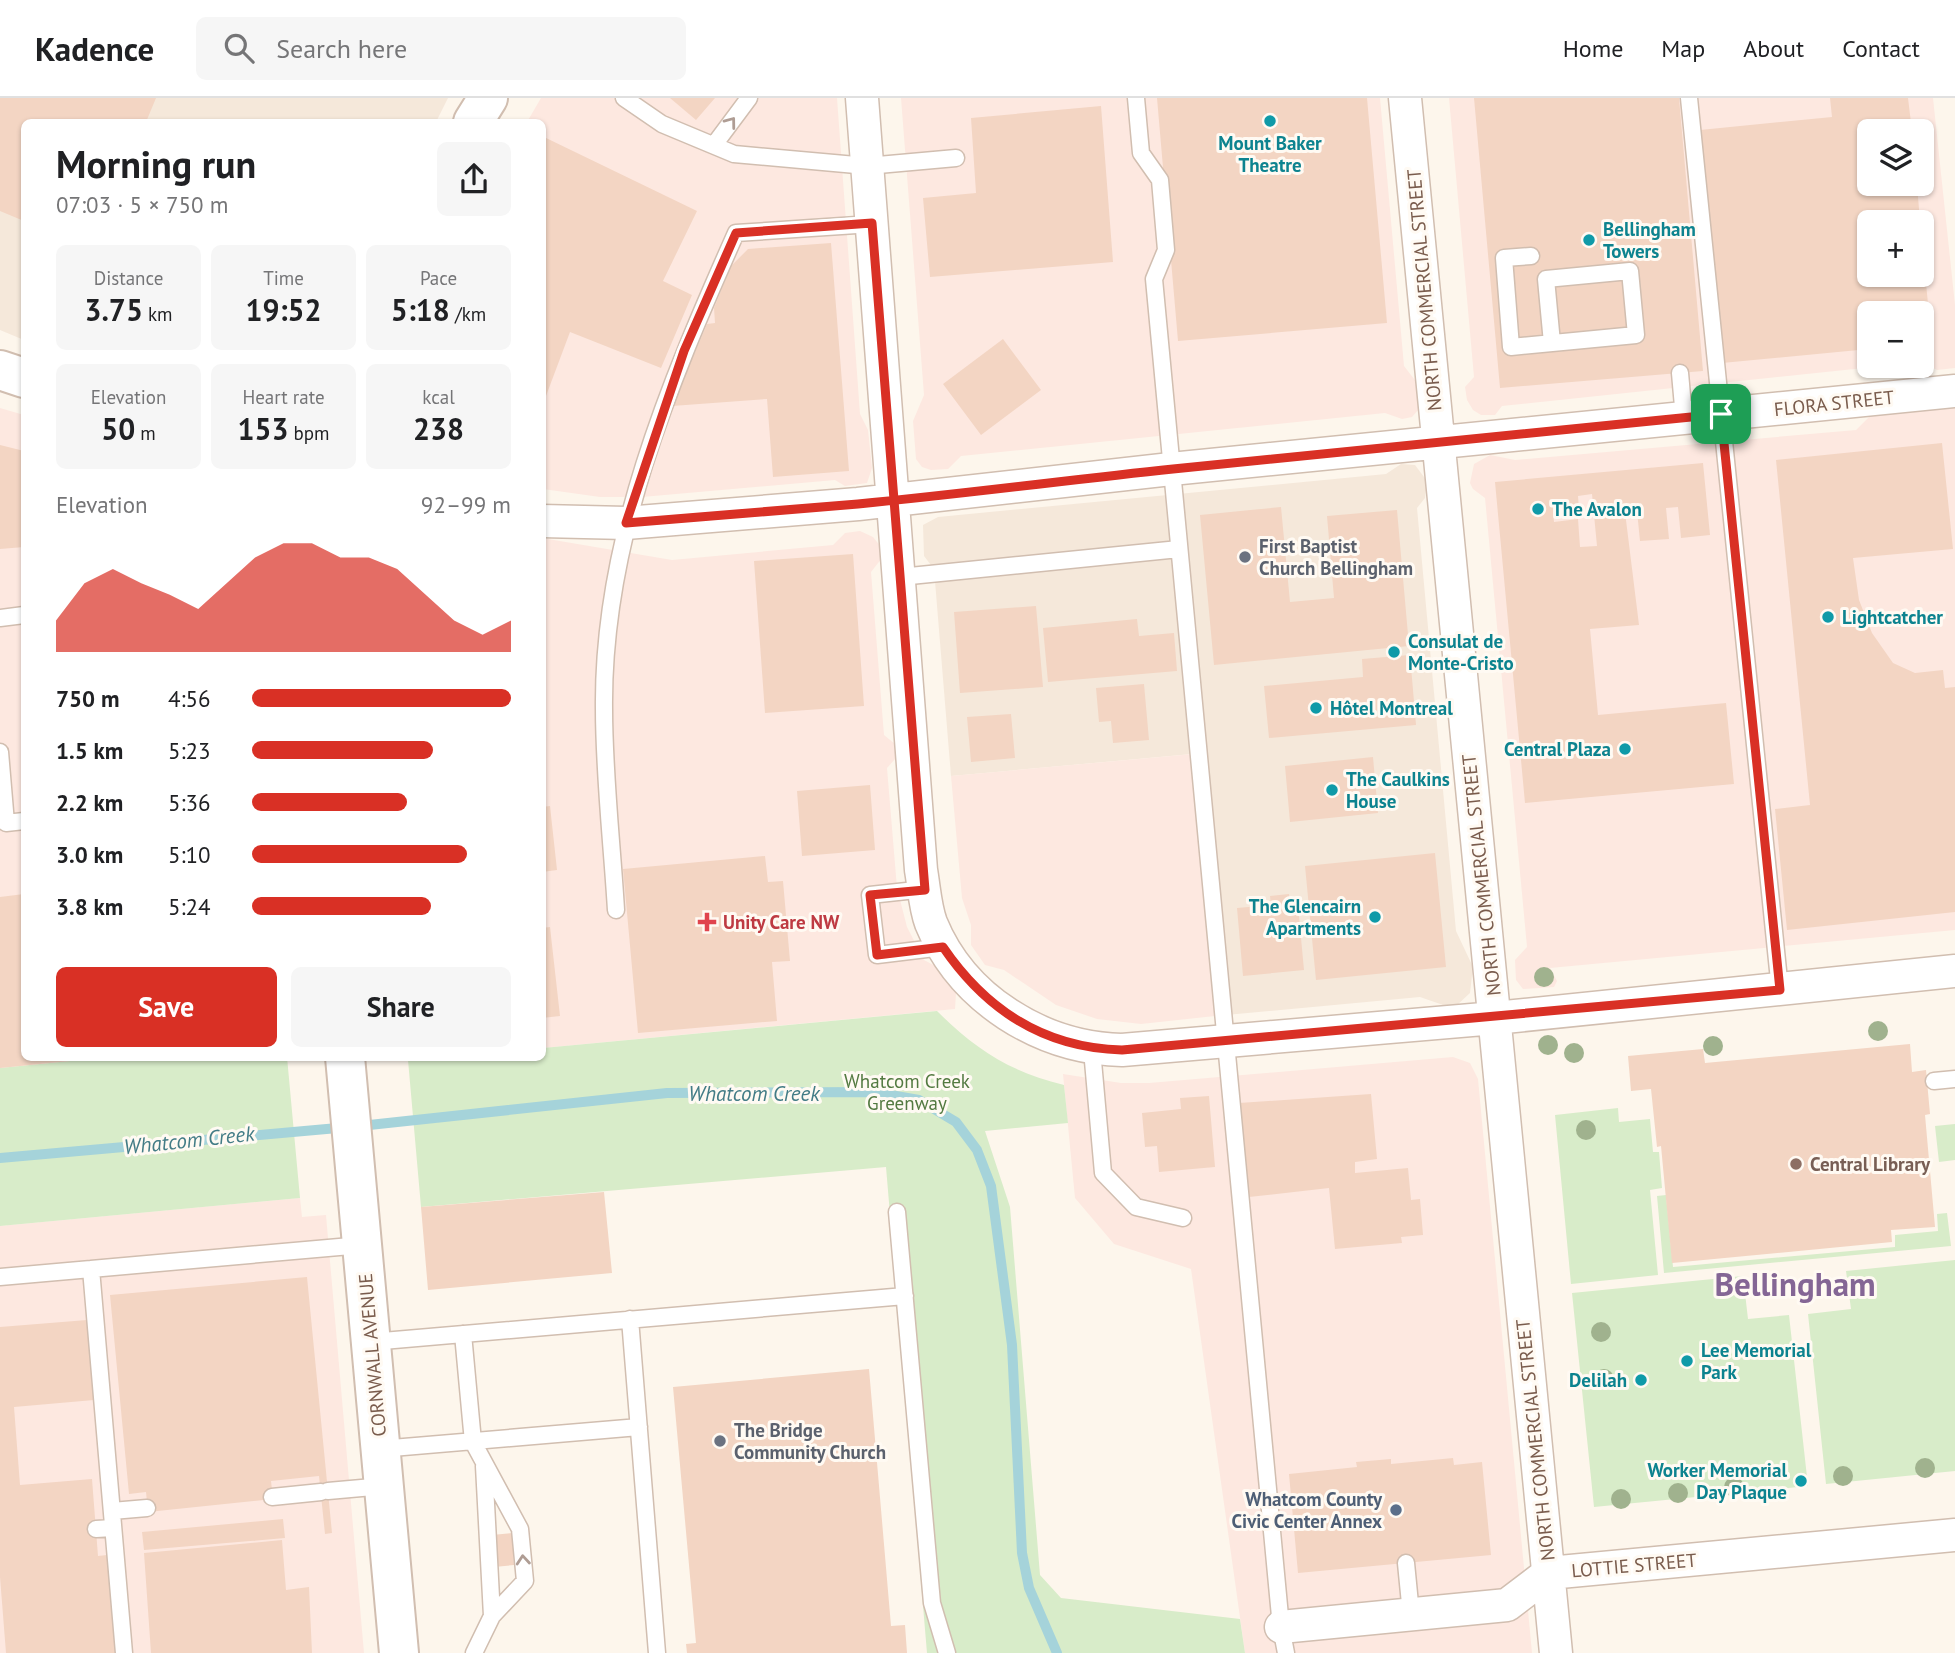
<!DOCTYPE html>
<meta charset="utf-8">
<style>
body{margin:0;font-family:"PT Sans",sans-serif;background:#f6f6f6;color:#202124;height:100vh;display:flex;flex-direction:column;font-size:26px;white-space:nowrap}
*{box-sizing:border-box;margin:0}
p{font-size:23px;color:#757577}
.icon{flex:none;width:38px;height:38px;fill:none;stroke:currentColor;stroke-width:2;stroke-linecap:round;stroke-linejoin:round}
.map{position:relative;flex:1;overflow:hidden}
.drawer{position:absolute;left:21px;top:21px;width:525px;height:942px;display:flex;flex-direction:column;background:#fff;border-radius:10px;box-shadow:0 2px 5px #0004}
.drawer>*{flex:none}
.tools{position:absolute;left:1857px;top:21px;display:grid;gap:14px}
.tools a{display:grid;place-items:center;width:77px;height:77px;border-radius:10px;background:#fff;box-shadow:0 2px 5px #0004;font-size:35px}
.pin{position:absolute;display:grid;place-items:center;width:60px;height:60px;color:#fff;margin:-30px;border-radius:14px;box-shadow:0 4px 10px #0006}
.round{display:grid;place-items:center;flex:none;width:74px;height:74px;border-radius:10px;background:#f6f6f6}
.head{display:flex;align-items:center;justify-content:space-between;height:119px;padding:0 35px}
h1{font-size:38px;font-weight:800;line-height:52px}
.metrics{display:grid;grid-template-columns:repeat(3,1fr);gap:10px;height:119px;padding:7px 35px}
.metrics div{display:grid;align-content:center;border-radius:10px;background:#f6f6f6;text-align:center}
.metrics b{font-size:30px;font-weight:800}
.metrics small{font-size:19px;font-weight:400}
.metrics p{font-size:19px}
.chart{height:196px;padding:14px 35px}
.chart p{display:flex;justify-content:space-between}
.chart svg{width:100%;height:126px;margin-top:7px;fill:#d93025;opacity:.7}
.action{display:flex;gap:14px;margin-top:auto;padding:14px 35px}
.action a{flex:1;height:80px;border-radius:10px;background:#d93025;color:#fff;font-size:28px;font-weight:800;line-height:80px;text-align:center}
.action a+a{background:#f6f6f6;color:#202124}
ul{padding:0 35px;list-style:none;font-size:23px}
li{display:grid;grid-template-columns:112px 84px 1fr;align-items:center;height:52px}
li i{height:18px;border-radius:9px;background:#d93025}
header{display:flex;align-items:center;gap:42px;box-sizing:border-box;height:98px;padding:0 35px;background:#fff;border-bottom:2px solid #e0e0e0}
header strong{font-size:33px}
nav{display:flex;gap:38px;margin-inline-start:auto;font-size:24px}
.search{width:490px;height:63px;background:#f6f6f6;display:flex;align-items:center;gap:18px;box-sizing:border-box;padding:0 24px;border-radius:10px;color:#757577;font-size:26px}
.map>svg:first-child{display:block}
.residential{fill:#f5e8da}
.commercial{fill:#fde8e0;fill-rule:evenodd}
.green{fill:#d8ecc9}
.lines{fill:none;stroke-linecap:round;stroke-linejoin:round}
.stream{stroke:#a5d3da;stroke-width:10}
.building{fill:#f3d5c3;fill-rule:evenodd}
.service-casing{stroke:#d1beb0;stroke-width:19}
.minor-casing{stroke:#d1beb0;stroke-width:35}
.tertiary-casing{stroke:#d1beb0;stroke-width:42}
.service{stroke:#fff;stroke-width:16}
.minor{stroke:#fff;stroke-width:32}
.tertiary{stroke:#fff;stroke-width:38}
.tree{fill:#a0b28e}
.oneway{stroke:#af9d94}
.route-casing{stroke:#fff;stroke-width:14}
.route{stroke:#d93025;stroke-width:9}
.culture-dot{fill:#0f9aa8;stroke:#fffaf3;stroke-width:2.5}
.worship-dot{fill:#6b7280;stroke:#fffaf3;stroke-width:2.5}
.health-dot{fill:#e0444e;stroke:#fffaf3;stroke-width:2.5}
.education-dot{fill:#8d6e63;stroke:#fffaf3;stroke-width:2.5}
.service-dot{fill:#5c6f8a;stroke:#fffaf3;stroke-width:2.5}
.labels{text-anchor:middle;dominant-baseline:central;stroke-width:6;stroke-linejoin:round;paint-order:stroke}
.culture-label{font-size:19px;font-weight:bold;fill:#0d838f;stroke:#fffaf3;text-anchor:start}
.street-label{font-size:19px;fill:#7a5c4d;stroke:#fffaf3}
.worship-label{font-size:19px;font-weight:bold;fill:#5b616d;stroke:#fffaf3;text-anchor:start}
.health-label{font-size:19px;font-weight:bold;fill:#be3a42;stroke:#fffaf3;text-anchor:start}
.park-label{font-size:19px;fill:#537a41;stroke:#fffaf3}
.education-label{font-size:19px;font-weight:bold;fill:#785e54;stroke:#fffaf3;text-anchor:start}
.service-label{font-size:19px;font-weight:bold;fill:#4e5e75;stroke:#fffaf3;text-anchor:end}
.water-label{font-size:21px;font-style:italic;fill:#437c86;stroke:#fffaf3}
.town-label{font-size:33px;font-weight:bold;fill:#846695;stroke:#fffaf3}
</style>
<header>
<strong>Kadence</strong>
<div class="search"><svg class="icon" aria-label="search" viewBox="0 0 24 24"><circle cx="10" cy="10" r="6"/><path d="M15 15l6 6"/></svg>Search here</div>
<nav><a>Home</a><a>Map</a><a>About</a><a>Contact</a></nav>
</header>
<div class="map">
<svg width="1955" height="1555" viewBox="0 0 1955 1555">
<rect width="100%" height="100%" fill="#fdf6ec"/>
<path class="residential" d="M0,0H448L436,24H24V242L0,232Z
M1401,366L1415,367L1427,383L1425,400L1417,410L1456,833L1473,869L1470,895L1456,908H1446L1420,899L1215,918L1192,656L951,678L934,471L924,458L923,427L938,419L1386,376Z"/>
<path class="commercial" d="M541,0H837L860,316L868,332L872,370L867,385L845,388L835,382L642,399H600L543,391L542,24H527Z
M901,0H1380L1404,268L1418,286L1422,302L1419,311L1412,319L1402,321L1385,315L961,358L948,371L931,372L922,369L916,361L913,323L924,297Z
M1449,0H1933L1955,207V270L1937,272L1922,264V215H1869V268H1883L1502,308L1495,317H1481L1473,312L1467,302L1465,289L1474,279ZM1869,33H1922V86H1869ZM1869,124H1922V177H1869Z
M0,310L24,317V959H109L0,970Z
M1955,310V832L1550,870L1557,883L1554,889L1523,891L1516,882L1515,862L1527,849L1485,400L1473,391L1470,385L1474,366L1490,357L1515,362L1856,332L1870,318Z
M860,433L873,439L881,449L882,460L871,474L884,637L895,646L896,660L887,670L897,790L907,829L924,862L939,870L956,895L955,911L543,950L542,440L672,462L833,447L845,435Z
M1193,656L1215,918L1141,926L1097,921L1056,907L1004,872L985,867L971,847V827L962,800L951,678Z
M1453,959L1470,965L1478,981L1532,1555H1245L1191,1171L1114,1146L1075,1100L1063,976L1121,985H1149Z
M300,1100L302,1119L326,1117L364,1555H0V1128Z"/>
<path class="green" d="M937,913C975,951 1010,974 1064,987L1068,1025L985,1033L1010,1109L1040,1477L1061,1500L1240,1521L1245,1555H927L886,1069L421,1109L408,962L444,959H542L543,950Z
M109,959H287L300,1100L0,1128V970Z
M1618,1010L1619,1024L1650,1021L1653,1054H1659L1662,1090L1650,1092L1658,1177L1571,1186L1555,1017Z
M1955,1026V1062L1939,1064L1935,1028Z
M1666,1097L1673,1169L1895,1149V1137L1938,1133L1937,1116L1947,1115L1951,1148L1664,1175L1657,1098Z
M1955,1162V1373L1826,1386L1808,1216L1851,1211L1846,1173Z
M1743,1178L1748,1221L1789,1217L1808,1388L1594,1409L1572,1195Z"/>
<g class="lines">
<path class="stream" d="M0,1060L360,1028L667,995L873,994L919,1002L956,1024L977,1052L991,1088L1012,1247L1022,1455L1029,1490L1057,1555"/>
</g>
<path class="building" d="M0,0H156L146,24H24V123L0,113Z
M670,0H715L696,22Z
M1157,0H1367L1387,225L1178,243Z
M1474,0H1679L1703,273L1500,290Z
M1830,0H1908L1912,33H1869V86H1917L1920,124H1869V177H1922L1923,156L1932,245L1922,246V215H1869V251L1722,265L1700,32L1832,19Z
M1101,8L1113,164L930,179L923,100L976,95L971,20Z
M544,39L697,113L663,183L692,197L661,270L570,234L543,306Z
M831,145L849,373L773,379L767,301L672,308L707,226L715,225L714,210L731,168L748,151Z
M1003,241L1041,292L981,337L943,286Z
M1942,345L1953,451L1853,460L1859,502L1872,535L1893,565L1915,575L1943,572L1945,590L1955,589V814L1787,832L1775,711L1810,707L1776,362Z
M0,347L24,353V449L0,451Z
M1703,365L1710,437L1681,440L1678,409L1666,410L1669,441L1640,443L1637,413L1625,414L1639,527L1590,531L1598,617L1726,605L1734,686L1525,705L1495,384ZM1592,396L1597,448L1580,449L1578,421L1554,424L1553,414L1579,412L1578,398Z
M1281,409L1290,504L1334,500L1327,418L1397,412L1409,548L1214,567L1200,417Z
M853,456L864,608L765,615L754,463Z
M1036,508L1043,589L960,595L954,514Z
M1137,521L1139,538L1174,535L1177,573L1048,584L1043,530Z
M1410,557L1416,627L1269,640L1264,588L1363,579L1362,561Z
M1144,586L1149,642L1113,645L1111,623L1099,624L1096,590Z
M1011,616L1015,660L971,664L967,619Z
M1373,659L1378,715L1290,724L1285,668Z
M870,687L875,752L802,758L797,693Z
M550,708L557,772L542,774V709Z
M1435,755L1446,869L1316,882L1305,768Z
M765,758L768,784L783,783L790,863L772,864L777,923L638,935L623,771Z
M24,796V959L90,961L0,970V799Z
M1289,796L1290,809L1298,808L1304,872L1243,878L1237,810L1271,807L1270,798Z
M550,829L560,918L542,920V830Z
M1910,946L1912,974L1926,972L1930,1016L1925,1017L1935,1129L1891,1132L1892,1144L1672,1165L1661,1048L1657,1049L1651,991L1631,993L1628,958L1703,951L1705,965Z
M1371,996L1377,1061L1355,1064V1075L1408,1070L1411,1102L1420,1101L1423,1137L1401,1139L1402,1145L1335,1151L1329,1090L1249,1099L1239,1005Z
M1209,998L1215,1069L1159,1074L1157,1048L1145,1049L1142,1015L1181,1011L1180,1000Z
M604,1094L612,1175L428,1192L421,1109Z
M307,1179L332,1435L325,1436L319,1378L271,1383L273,1401L148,1414L146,1394L129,1396L110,1197Z
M87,1222L94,1302L14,1309L20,1387L92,1381L98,1458L107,1457L116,1555H6L0,1479V1229Z
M869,1271L891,1528L905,1527L907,1555H687L686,1546L696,1545L673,1289Z
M1453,1360L1454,1367L1482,1364L1491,1457L1298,1475L1289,1376L1357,1369L1356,1364L1391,1361V1366Z
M283,1421L285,1440L144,1452L142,1434Z
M512,1435L514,1467L494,1469L492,1437Z
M282,1442L286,1492L309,1489L312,1555H151L144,1455Z"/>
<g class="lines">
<g class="service-casing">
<path id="service" d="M624,0L662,26L734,56L867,68L956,60
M1136,0L1141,55L1160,82L1166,152L1154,181L1281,1529L1286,1555
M1689,0L1780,892
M714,47L749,0
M1531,158L1504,160L1511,249L1636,237L1630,173L1546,181L1552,245
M1680,275L1684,320
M900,479L1179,451
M0,520L24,517
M0,654L6,725L24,723
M925,791L870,797L877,857L943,849
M616,812C612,745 604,678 604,611C602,444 669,286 736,135L872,126
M1092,952L1103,1075L1136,1109L1183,1120
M1934,983L1955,981
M897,1114L932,1505L947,1555
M91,1171L362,1147
M0,1179L91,1171L124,1555
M630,1221L657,1555
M463,1236L473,1344L520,1431L525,1483L492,1518L474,1555
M371,1244L905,1198
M380,1351L639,1329
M484,1368L492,1518
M328,1393L384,1388
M272,1399L321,1394
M112,1413L147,1410
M96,1431L113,1430
M1406,1465L1411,1516"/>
</g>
<g class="minor-casing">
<path id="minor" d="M862,0L921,772C924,789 925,809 931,825C962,901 1041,950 1122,952L1495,920L1955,873
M1405,0L1556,1555
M542,423L626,425L858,406L1171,371L1955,293
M1281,1529L1507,1507L1549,1475L1955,1437"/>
</g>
<g class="tertiary-casing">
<path id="tertiary" d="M473,24L488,0
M0,272L24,280
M345,959L399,1555"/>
</g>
<use href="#service" class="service"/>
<use href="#minor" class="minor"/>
<use href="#tertiary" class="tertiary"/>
</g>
<g class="tree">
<circle cx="1544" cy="879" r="10"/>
<circle cx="1878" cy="933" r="10"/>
<circle cx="1548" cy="947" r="10"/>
<circle cx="1713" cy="948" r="10"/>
<circle cx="1574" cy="955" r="10"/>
<circle cx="1586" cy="1032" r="10"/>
<circle cx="1601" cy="1234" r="10"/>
<circle cx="1604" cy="1281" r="10"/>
<circle cx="1925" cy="1370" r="10"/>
<circle cx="1843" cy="1378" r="10"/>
<circle cx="1734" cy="1389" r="10"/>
<circle cx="1678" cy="1395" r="10"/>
<circle cx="1621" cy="1401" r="10"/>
</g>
<defs><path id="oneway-chevron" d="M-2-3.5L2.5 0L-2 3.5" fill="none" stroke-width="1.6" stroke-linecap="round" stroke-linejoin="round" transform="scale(1.75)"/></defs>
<g class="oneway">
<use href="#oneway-chevron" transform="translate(731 24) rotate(-53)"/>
<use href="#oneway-chevron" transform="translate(523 1462) rotate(-95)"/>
</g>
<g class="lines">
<g class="route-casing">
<path id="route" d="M1721,316C1538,335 1355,351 1173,371C1068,382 963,396 858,406L626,425L684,253L736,135L872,125L925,792L870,797L877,857L943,849C986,912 1044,950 1122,952L1780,892L1721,316"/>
</g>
<use href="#route" class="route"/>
</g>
<g class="culture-dot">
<circle cx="1270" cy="23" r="7"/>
<circle cx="1589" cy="142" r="7"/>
<circle cx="1538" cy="411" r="7"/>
<circle cx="1828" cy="519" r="7"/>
<circle cx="1394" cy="554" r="7"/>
<circle cx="1316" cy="610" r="7"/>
<circle cx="1625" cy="651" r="7"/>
<circle cx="1332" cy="692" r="7"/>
<circle cx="1375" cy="819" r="7"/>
<circle cx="1687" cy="1263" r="7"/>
<circle cx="1641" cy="1282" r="7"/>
<circle cx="1801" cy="1383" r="7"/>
</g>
<g class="worship-dot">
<circle cx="1245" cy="459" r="7"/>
<circle cx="720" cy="1343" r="7"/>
</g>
<path class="health-dot" d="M703.5 813.5h7v7h7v7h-7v7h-7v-7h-7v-7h7z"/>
<circle class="education-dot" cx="1796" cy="1066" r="7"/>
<circle class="service-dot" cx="1396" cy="1412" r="7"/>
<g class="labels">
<g class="culture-label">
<text x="1270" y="45" text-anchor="middle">Mount Baker<tspan x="1270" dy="22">Theatre</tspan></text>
<text x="1603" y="131">Bellingham<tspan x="1603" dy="22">Towers</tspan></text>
<text x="1552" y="411">The Avalon</text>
<text x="1842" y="519">Lightcatcher</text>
<text x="1408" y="543">Consulat de<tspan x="1408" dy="22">Monte-Cristo</tspan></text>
<text x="1330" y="610">Hôtel Montreal</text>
<text x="1611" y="651" text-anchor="end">Central Plaza</text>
<text x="1346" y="681">The Caulkins<tspan x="1346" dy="22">House</tspan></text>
<text x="1361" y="808" text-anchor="end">The Glencairn<tspan x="1361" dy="22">Apartments</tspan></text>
<text x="1701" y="1252">Lee Memorial<tspan x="1701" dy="22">Park</tspan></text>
<text x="1627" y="1282" text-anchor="end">Delilah</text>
<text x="1787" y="1372" text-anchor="end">Worker Memorial<tspan x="1787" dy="22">Day Plaque</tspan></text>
</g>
<g class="street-label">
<text transform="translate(1424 192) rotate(-95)">NORTH COMMERCIAL STREET</text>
<text transform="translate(1834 305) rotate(-6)">FLORA STREET</text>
<text transform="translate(1481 777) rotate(-96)">NORTH COMMERCIAL STREET</text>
<text transform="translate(372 1257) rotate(-95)">CORNWALL AVENUE</text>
<text transform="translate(1535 1342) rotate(-96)">NORTH COMMERCIAL STREET</text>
<text transform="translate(1634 1467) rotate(-5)">LOTTIE STREET</text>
</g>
<g class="worship-label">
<text x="1259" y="448">First Baptist<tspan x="1259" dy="22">Church Bellingham</tspan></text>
<text x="734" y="1332">The Bridge<tspan x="734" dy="22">Community Church</tspan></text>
</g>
<g class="health-label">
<text x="723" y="824">Unity Care NW</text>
</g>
<g class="park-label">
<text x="907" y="983">Whatcom Creek<tspan x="907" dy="22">Greenway</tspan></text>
</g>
<g class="education-label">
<text x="1810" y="1066">Central Library</text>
</g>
<g class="service-label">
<text x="1382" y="1401">Whatcom County<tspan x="1382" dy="22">Civic Center Annex</tspan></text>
</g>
<g class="water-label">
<text x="754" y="995">Whatcom Creek</text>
<text transform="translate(189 1042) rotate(-6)">Whatcom Creek</text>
</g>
<g class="town-label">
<text x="1795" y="1185">Bellingham</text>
</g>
</g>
</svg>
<div class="tools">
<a><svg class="icon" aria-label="layers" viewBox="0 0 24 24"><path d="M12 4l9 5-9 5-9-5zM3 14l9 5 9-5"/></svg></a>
<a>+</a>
<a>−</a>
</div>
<div class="pin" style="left:1721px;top:316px;background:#1e9e55"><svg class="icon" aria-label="arrive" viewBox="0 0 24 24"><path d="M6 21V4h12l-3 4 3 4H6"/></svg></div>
<section class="drawer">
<div class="head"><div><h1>Morning run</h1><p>07:03 · 5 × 750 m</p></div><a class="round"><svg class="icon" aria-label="share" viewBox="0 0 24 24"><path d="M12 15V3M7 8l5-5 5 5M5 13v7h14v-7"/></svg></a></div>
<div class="metrics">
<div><p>Distance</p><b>3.75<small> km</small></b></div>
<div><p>Time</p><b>19:52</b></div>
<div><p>Pace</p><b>5:18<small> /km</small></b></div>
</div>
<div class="metrics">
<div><p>Elevation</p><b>50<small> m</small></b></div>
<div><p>Heart rate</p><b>153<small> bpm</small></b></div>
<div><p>kcal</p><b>238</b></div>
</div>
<div class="chart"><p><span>Elevation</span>92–99 m</p>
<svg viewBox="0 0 160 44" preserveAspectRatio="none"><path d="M0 44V33L10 20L20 15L30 20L40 24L50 29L60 20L70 11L80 6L90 6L100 11L110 11L120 15L130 24L140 33L150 38L160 33V44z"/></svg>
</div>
<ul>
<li><b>750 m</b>4:56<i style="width:100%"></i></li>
<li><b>1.5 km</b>5:23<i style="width:70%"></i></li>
<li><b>2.2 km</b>5:36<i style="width:60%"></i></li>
<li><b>3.0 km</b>5:10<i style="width:83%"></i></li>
<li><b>3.8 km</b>5:24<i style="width:69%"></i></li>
</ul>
<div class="action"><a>Save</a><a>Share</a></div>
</section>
</div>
